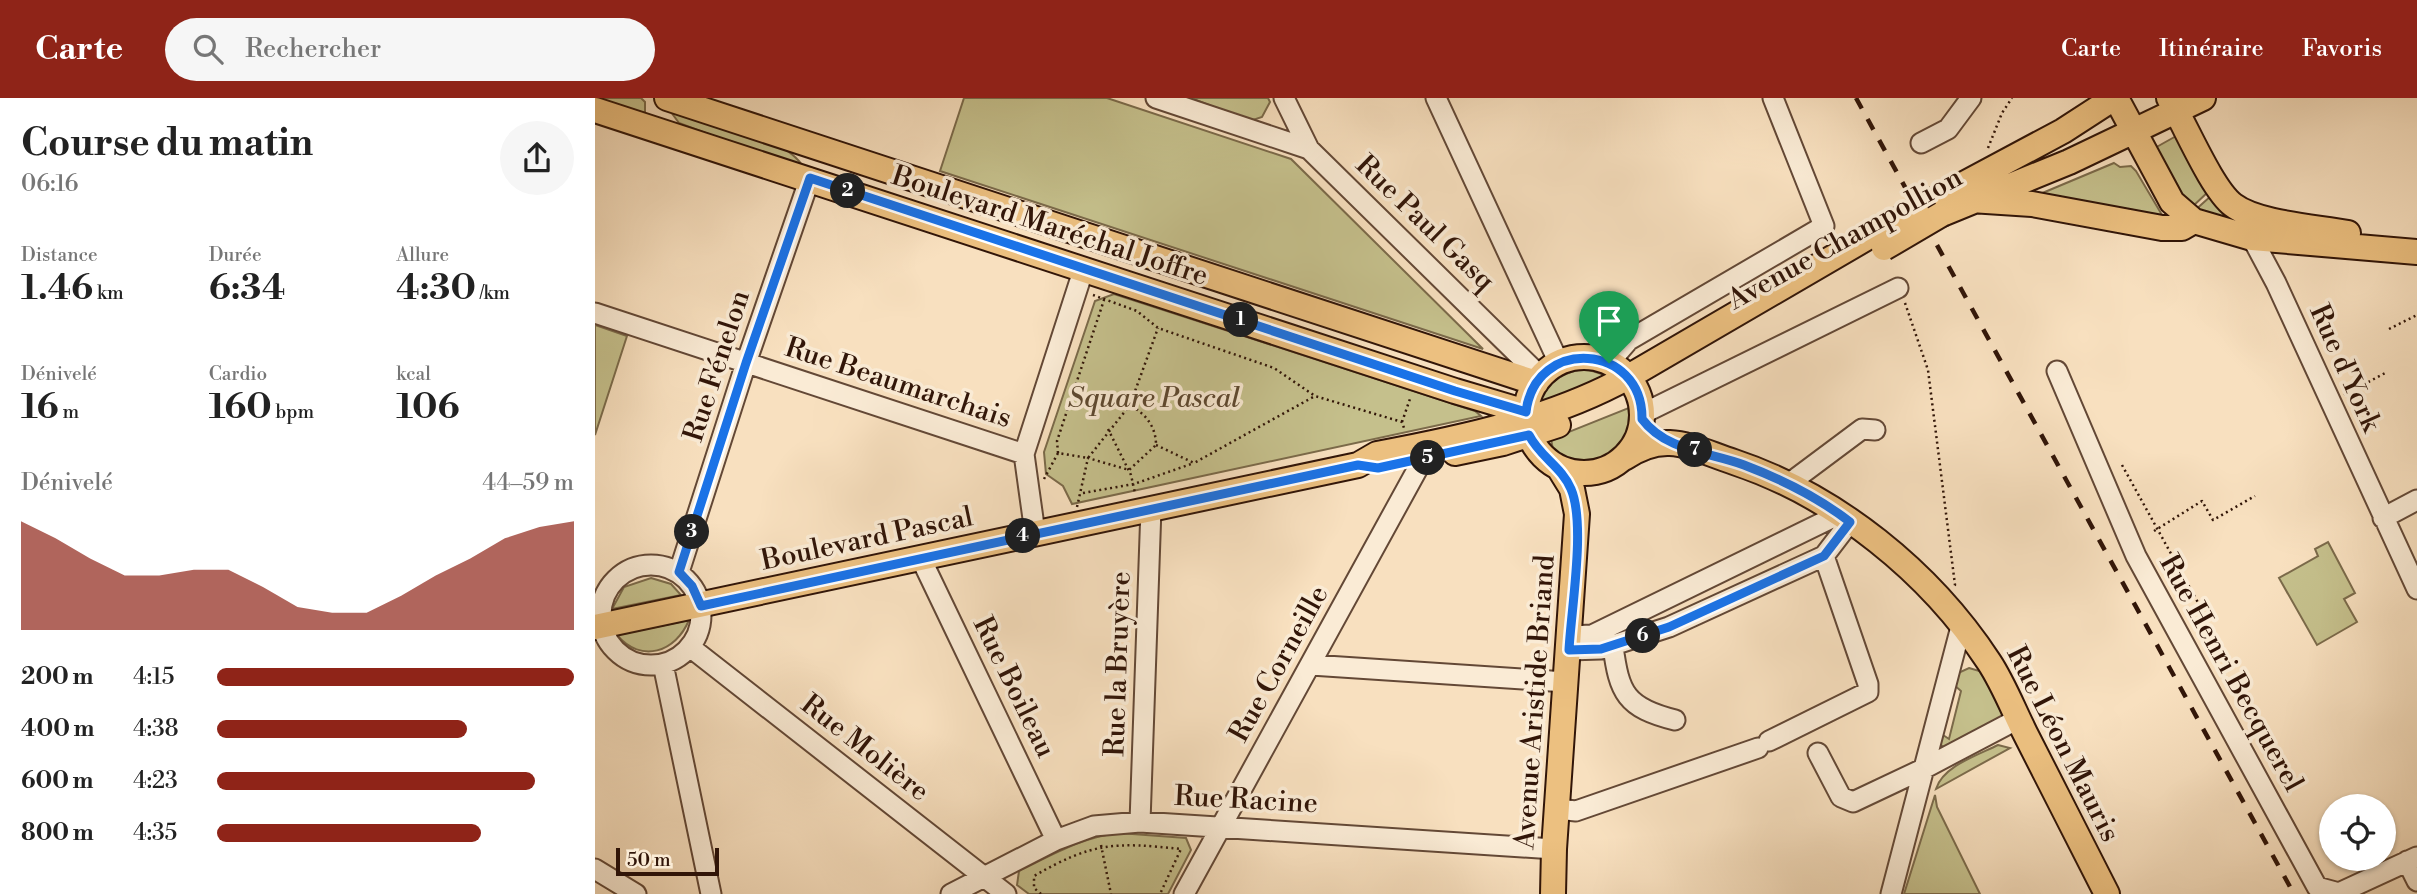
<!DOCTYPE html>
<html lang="fr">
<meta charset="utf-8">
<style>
body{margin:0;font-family:"Libre Bodoni",serif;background:#f6f6f6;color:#222;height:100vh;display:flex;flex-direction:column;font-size:26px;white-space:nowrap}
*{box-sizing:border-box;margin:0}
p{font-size:23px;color:#767676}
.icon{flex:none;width:38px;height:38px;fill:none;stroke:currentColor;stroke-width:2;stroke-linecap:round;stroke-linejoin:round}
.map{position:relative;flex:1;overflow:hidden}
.drawer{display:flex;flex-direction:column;background:#fff;width:595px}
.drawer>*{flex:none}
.controls{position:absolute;left:1724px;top:696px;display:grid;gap:14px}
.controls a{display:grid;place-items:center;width:77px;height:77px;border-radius:50%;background:#fff;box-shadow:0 2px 5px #0004;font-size:35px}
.scale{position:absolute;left:21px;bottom:18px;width:103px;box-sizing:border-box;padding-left:7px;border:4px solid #311508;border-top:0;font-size:19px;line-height:24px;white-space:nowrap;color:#311508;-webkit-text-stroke:5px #faebd5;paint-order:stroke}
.pin{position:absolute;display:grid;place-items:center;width:60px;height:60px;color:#fff;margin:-72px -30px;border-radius:50% 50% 50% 0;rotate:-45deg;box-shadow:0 0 7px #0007}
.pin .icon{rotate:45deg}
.km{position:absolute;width:35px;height:35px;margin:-18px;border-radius:50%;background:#222;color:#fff;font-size:19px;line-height:35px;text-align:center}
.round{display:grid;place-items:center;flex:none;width:74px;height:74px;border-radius:37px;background:#f6f6f6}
.head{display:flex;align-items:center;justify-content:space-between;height:119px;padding:0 21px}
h1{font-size:38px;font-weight:700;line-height:52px}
.stats{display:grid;grid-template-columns:repeat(3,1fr);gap:10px;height:119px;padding:7px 21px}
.stats div{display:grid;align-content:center}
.stats b{font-size:35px;font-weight:700}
.stats small{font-size:19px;font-weight:400}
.stats p{font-size:19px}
.chart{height:196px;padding:14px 21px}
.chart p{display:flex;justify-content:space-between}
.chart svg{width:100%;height:126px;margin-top:7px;fill:#8f2418;opacity:.7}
ul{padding:0 21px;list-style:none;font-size:23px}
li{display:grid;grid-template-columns:112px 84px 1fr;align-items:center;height:52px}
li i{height:18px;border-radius:9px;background:#8f2418}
header{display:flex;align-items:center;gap:42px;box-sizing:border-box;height:98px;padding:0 35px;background:#8f2418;color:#fff}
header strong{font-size:33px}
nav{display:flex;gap:38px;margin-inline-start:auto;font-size:24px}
.search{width:490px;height:63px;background:#f6f6f6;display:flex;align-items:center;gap:18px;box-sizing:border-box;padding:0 24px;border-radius:38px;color:#767676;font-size:26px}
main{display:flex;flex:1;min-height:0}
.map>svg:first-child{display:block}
.green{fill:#c5c08c;stroke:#7b6a4a;stroke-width:2}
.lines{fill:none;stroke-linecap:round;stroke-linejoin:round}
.minor-casing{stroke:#634836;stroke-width:23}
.major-casing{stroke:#311508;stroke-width:28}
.path{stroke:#311508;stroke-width:2.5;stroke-dasharray:2 3.5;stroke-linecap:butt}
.minor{stroke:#faebd5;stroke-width:19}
.major{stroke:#ecc080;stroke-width:24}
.rail{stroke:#311508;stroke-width:4.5;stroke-dasharray:12 12;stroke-linecap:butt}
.major-bridge-casing{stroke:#311508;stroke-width:28;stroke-linecap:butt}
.major-bridge{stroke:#ecc080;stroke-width:24}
.route-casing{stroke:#fff;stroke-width:14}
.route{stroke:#1a73e8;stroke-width:9}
.labels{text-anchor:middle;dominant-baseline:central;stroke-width:7;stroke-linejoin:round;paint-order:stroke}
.street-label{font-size:28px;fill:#311508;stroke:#faebd5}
.park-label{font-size:28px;font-style:italic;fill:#5d4830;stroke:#faebd5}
</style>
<header>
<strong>Carte</strong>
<div class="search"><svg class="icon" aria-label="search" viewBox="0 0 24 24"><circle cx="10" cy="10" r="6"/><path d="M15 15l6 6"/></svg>Rechercher</div>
<nav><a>Carte</a><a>Itinéraire</a><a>Favoris</a></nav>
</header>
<main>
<section class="drawer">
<div class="head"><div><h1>Course du matin</h1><p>06:16</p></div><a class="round"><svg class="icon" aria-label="share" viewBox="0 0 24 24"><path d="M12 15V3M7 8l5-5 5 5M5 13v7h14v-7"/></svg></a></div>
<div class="stats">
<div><p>Distance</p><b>1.46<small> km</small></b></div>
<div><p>Durée</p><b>6:34</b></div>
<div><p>Allure</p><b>4:30<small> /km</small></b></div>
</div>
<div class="stats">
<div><p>Dénivelé</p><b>16<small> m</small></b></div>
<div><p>Cardio</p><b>160<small> bpm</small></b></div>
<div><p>kcal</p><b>106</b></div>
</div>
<div class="chart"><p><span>Dénivelé</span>44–59 m</p>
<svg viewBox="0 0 160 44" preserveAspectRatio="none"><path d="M0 44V6L10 12L20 19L30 25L40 25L50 23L60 23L70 29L80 36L90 38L100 38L110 32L120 25L130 19L140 12L150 8L160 6V44z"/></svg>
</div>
<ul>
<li><b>200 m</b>4:15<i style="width:100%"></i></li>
<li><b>400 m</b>4:38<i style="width:70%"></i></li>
<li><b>600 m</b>4:23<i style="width:89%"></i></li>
<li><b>800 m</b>4:35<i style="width:74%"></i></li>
</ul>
</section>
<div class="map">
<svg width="1822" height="796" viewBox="0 0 1822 796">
<rect width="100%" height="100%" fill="#f8e0bf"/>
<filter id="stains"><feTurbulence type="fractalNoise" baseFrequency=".00286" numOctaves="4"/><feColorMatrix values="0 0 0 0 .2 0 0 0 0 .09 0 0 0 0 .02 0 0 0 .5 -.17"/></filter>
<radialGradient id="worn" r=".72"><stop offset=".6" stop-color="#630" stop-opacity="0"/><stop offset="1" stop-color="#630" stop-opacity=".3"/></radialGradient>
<path class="green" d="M0,0H46L50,4V15L0,3Z
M369,0H512L696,61L888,251L345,73Z
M596,0H673L675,4L667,19L655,23Z
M73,10C109,22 186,36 207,67L202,69L84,25Z
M1583,37L1614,93L1595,111L1558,51Z
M1519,65L1525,69L1536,68L1541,73L1570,122L1445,96Z
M1617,97L1645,124L1598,114Z
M519,196L880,313L886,318L477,406L468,388L451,376L449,354L500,203Z
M0,227L32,238L0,337Z
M991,271L1013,278L950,307L943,302C954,283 969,273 991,271Z
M1036,309C1047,356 994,381 959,357L956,341Z
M1733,444L1760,495L1749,501L1762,524L1722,547L1684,480L1723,458L1720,451Z
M56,480L76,486L86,497L17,511L29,489Z
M94,522C81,554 46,566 22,537Z
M1374,570L1388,574L1408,616L1407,620L1349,650L1345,646V635L1354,641L1366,593L1358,586L1361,576Z
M1403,647L1415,650L1341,691C1348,668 1383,657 1403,647Z
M1340,697L1342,709L1385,796H1309Z
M524,735L591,740L596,752L573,796H434L422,787L424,773C457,757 487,739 524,735Z"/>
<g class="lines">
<g class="minor-casing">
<path id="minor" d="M561,0L714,51
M689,0L714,51L946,279
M841,0L964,265
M1326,45L1353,31L1376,0
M1657,140L1681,185L1822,491
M0,215L429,356
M1014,265L1034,242L1229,128L1178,0
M1462,273L1541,458L1722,789L1744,795L1822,759
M1047,316L1303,190
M1192,387L1267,331L1280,332
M1788,420L1822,402
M440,435L429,356L489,170
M329,460L330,469L461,742
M6 517a50 50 0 1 1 100 0a50 50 0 1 1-100 0Z
M84,474L151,265L215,80
M975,538L997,537L1245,416
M1018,548C1024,595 1031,610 1080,622
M95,549L411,796
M974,552L1006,551L1074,529L1229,458L1255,424
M68,566L116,796
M716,567L971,584
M1174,643L1273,594V586L1229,458
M1223,655L1246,699L1258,704L1330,670L1423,621
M962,711L981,713L1163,650
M545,724L556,410
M1812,763L1822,783
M0,771L41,796
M356,796L461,742L499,728L545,724L959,751
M589,796L828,361
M1296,796L1367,525"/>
</g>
<g class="major-casing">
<path id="major" d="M72,0L941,285
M1521,0L1577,104L1599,123
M1574,0C1590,26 1616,90 1638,107C1663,126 1722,129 1753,135
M0,12L860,293L931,314
M1376,102L1437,106L1567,130H1587L1599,123L1657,140L1822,154
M1337,103L1468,33L1519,0
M1347,116L1474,64L1608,0
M931 317a58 58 0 1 1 116 0a58 58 0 1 1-116 0Z
M860,355L908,345L963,327
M1029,360C1071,332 1094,349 1139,364C1241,398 1335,474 1394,564C1408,585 1418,611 1430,635C1457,689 1485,742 1512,796
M0,529L763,367L782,356C867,340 957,321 1033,279L1280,135
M958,796L959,751L982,416L977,391L964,370"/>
</g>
<path class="path" d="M1393,50L1407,15L1417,0
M498,197L542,213L563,230L679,270L720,298L807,324L809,330
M1310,205L1333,272L1360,487L1357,489
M1794,231L1822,217
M1749,297L1792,274
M807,324L816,298
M513,331L536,377L540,395
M561,347L599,365L720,298
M463,355L462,343L509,202
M1527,367L1611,519
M449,381L463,355L493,360L535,307L563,230
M488,395L539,386L599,365
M482,409L493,360L534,372L561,347C561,329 551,316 536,308
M1559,433L1607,403L1618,422L1660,398
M506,747L516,796
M446,796L439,790V778C498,744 520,744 586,751L565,796"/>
<use href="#minor" class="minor"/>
<use href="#major" class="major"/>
<path class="rail" d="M1261,0L1699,796"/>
<g class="major-bridge-casing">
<path id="major-bridge" d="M1280,135L1321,112
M1289,150L1347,116"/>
</g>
<use href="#major-bridge" class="major-bridge"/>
</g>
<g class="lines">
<g class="route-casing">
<path id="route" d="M215,80L860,293L931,314C940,238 1048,245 1047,321C1071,353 1114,354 1149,367C1186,381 1224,400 1255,424L1229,458L1074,529L1006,551L974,552C976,512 991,426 976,391C967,369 945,359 934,337L783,370L763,367L106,508L97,488L84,474L151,265Z"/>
</g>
<use href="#route" class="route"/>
</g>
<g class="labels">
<g class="street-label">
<text transform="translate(830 125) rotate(44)">Rue Paul Gasq</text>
<text transform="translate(455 128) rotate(18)">Boulevard Maréchal Joffre</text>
<text transform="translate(1250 141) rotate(-29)">Avenue Champollion</text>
<text transform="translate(122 268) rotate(-72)">Rue Fénelon</text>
<text transform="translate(1750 270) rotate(66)">Rue d'York</text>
<text transform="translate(303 285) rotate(18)">Rue Beaumarchais</text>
<text transform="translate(272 441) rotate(-12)">Boulevard Pascal</text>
<text transform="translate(523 566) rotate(-88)">Rue la Bruyère</text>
<text transform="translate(684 566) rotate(-61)">Rue Corneille</text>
<text transform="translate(1636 575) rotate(61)">Rue Henri Becquerel</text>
<text transform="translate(419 589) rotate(64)">Rue Boileau</text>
<text transform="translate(940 604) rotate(-86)">Avenue Aristide Briand</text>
<text transform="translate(1468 646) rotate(63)">Rue Léon Mauris</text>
<text transform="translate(270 650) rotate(38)">Rue Molière</text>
<text transform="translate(651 702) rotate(3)">Rue Racine</text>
</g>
<g class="park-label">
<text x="559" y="300">Square Pascal</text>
</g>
</g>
<rect width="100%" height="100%" filter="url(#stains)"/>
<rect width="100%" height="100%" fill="url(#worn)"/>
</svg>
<div class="controls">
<a><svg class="icon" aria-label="locate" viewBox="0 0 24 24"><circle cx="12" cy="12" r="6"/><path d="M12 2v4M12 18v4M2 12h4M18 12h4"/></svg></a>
</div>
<div class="scale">50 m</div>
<div class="pin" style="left:1014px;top:265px;background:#1e9e55"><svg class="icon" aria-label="arrive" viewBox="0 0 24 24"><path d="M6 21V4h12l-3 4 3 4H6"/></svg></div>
<b class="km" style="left:646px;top:222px">1</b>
<b class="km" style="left:253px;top:93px">2</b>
<b class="km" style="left:97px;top:434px">3</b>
<b class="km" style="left:428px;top:438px">4</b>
<b class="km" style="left:833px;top:360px">5</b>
<b class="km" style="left:1048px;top:538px">6</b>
<b class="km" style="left:1100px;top:352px">7</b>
</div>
</main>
